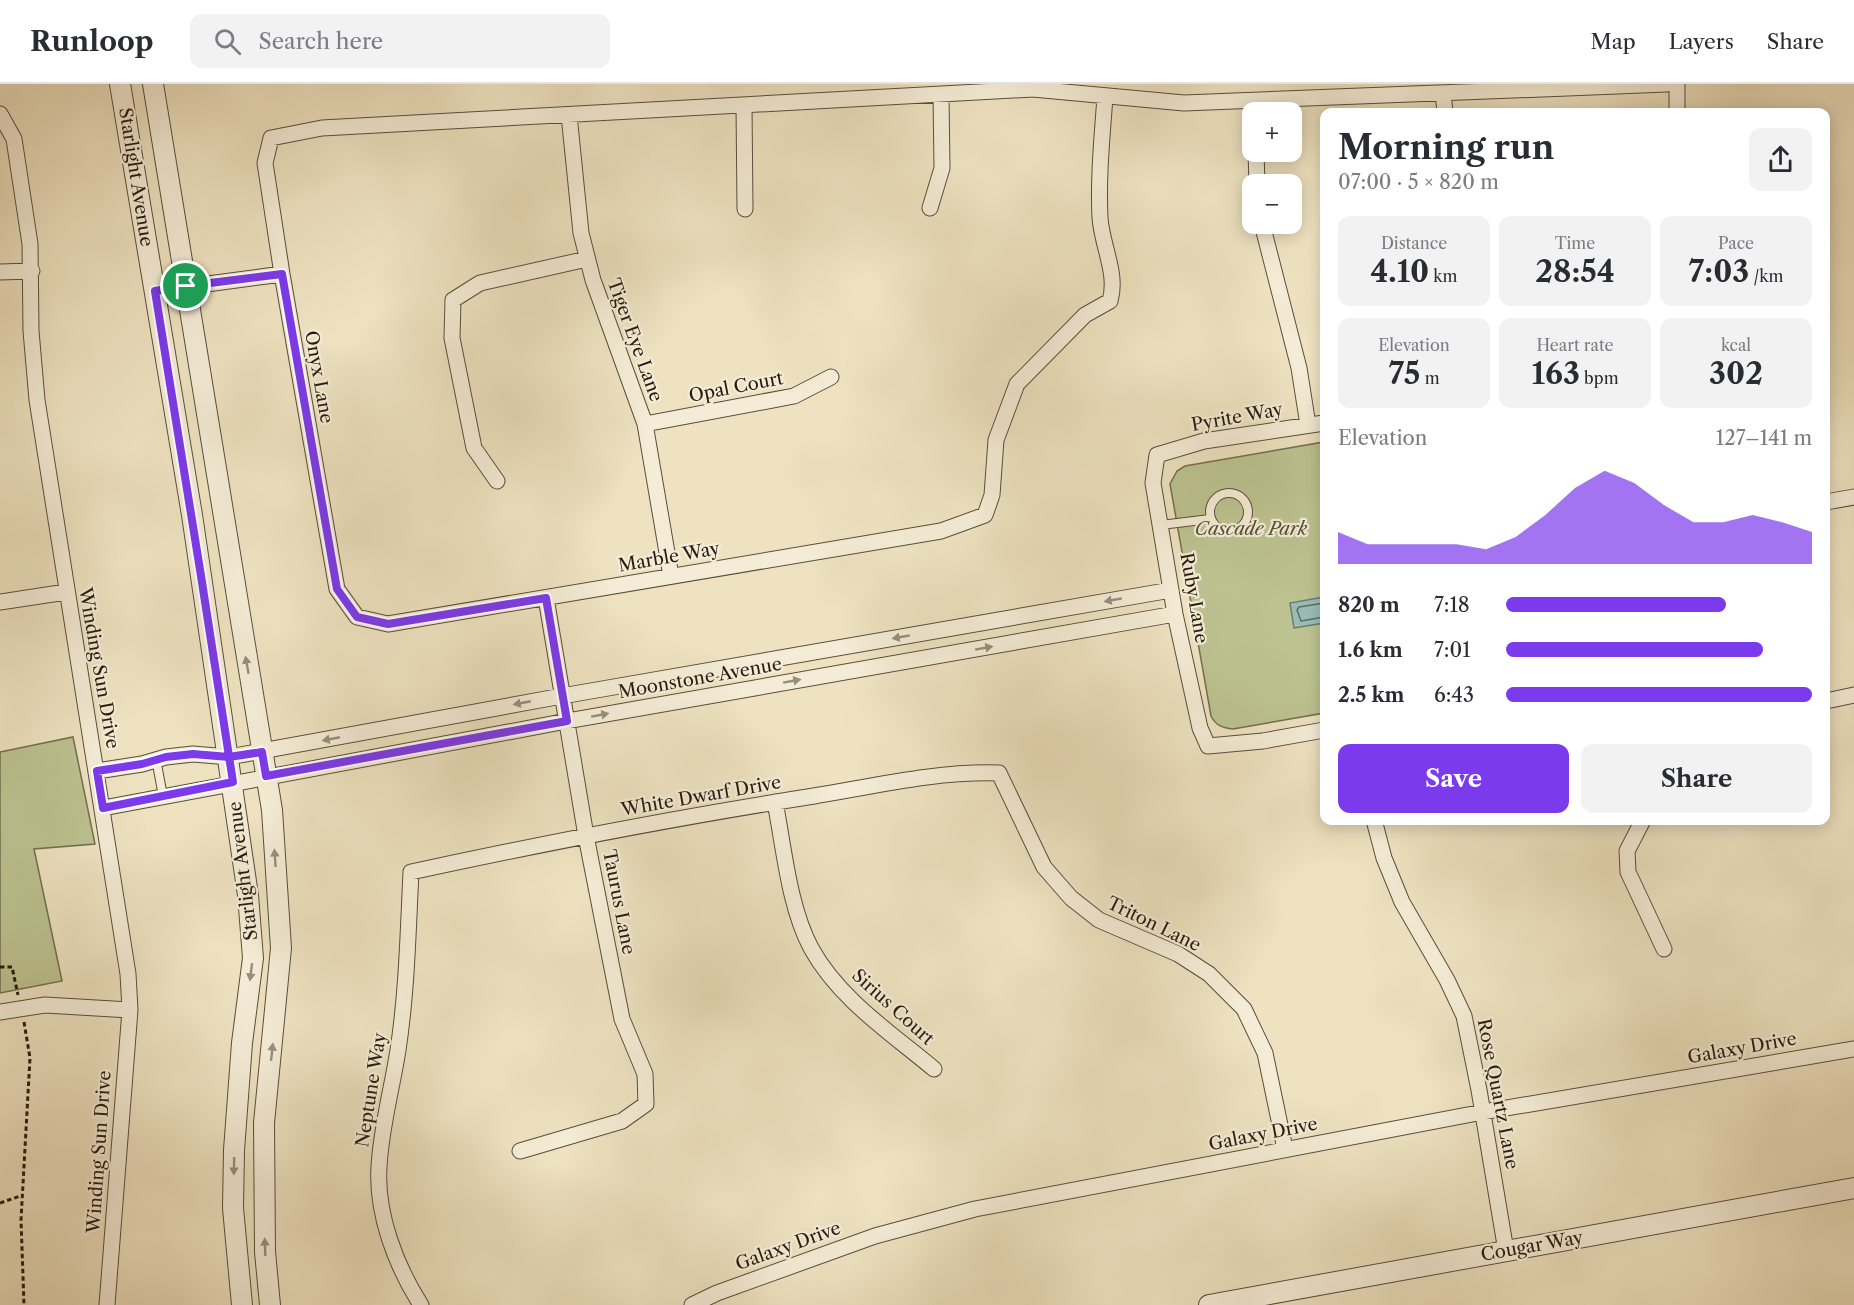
<!DOCTYPE html>
<meta charset="utf-8">
<style>
body{margin:0;font-family:"Libre Caslon Text",serif;background:#f2f2f3;color:#2b2b33;height:100vh;display:flex;flex-direction:column;font-size:22px;white-space:nowrap}
*{box-sizing:border-box;margin:0}
p{font-size:20px;color:#7c7c81}
.icon{flex:none;width:33px;height:33px;fill:none;stroke:currentColor;stroke-width:2;stroke-linecap:round;stroke-linejoin:round}
.map{position:relative;flex:1;overflow:hidden}
.panel{position:absolute;left:1320px;top:24px;width:510px;height:717px;display:flex;flex-direction:column;background:#fff;border-radius:12px;box-shadow:0 3px 15px #0003}
.panel>*{flex:none}
.fabs{position:absolute;left:1242px;top:18px;display:grid;gap:12px}
.fabs a{display:grid;place-items:center;width:60px;height:60px;border-radius:12px;background:#fff;box-shadow:0 3px 15px #0003;font-size:30px}
.pin{position:absolute;display:grid;place-items:center;width:51px;height:51px;color:#fff;margin:-26px;border:3px solid #fff;border-radius:50%;box-shadow:0 2px 6px #0007}
.round{display:grid;place-items:center;flex:none;width:63px;height:63px;border-radius:12px;background:#f2f2f3}
.headline{display:flex;align-items:center;justify-content:space-between;height:102px;padding:0 18px}
h1{font-size:33px;font-weight:800;line-height:45px}
.metrics{display:grid;grid-template-columns:repeat(3,1fr);gap:9px;height:102px;padding:6px 18px}
.metrics div{display:grid;align-content:center;border-radius:12px;background:#f2f2f3;text-align:center}
.metrics b{font-size:30px;font-weight:800}
.metrics small{font-size:16px;font-weight:400}
.metrics p{font-size:16px}
.chart{height:168px;padding:12px 18px}
.chart p{display:flex;justify-content:space-between}
.chart svg{width:100%;height:108px;margin-top:6px;fill:#7c3aed;opacity:.7}
.primary-button{display:flex;gap:12px;margin-top:auto;padding:12px 18px}
.primary-button a{flex:1;height:69px;border-radius:12px;background:#7c3aed;color:#fff;font-size:24px;font-weight:800;line-height:69px;text-align:center}
.primary-button a+a{background:#f2f2f3;color:#2b2b33}
ul{padding:0 18px;list-style:none;font-size:20px}
li{display:grid;grid-template-columns:96px 72px 1fr;align-items:center;height:45px}
li i{height:15px;border-radius:8px;background:#7c3aed}
header{display:flex;align-items:center;gap:36px;box-sizing:border-box;height:84px;padding:0 30px;background:#fff;border-bottom:2px solid #e1e1e2}
header strong{font-size:28px}
nav{display:flex;gap:33px;margin-inline-start:auto;font-size:21px}
.search{width:420px;height:54px;background:#f2f2f3;display:flex;align-items:center;gap:15px;box-sizing:border-box;padding:0 21px;border-radius:12px;color:#7c7c81;font-size:22px}
.map>svg:first-child{display:block}
.green{fill:#bcc290;stroke:#726f50;stroke-width:1.5}
.water{fill:#99bdb5;stroke:#6b7d73;stroke-width:1.5}
.lines{fill:none;stroke-linecap:round;stroke-linejoin:round}
.shore{stroke:#606c62;stroke-width:1.5}
.service-casing{stroke:#594e3b;stroke-width:10}
.minor-casing{stroke:#594e3b;stroke-width:17}
.tertiary-casing{stroke:#594e3b;stroke-width:22}
.path{stroke:#271c0f;stroke-width:3;stroke-dasharray:4.5 3;stroke-linecap:butt}
.service{stroke:#f4ecd6;stroke-width:8}
.minor{stroke:#f4ecd6;stroke-width:15}
.tertiary{stroke:#f4ecd6;stroke-width:20}
.oneway{fill:#988e7c}
.route-casing{stroke:#fff;stroke-width:12}
.route{stroke:#7c3aed;stroke-width:8}
.labels{text-anchor:middle;dominant-baseline:central;stroke-width:4.5;stroke-linejoin:round;paint-order:stroke}
.street-label{font-size:18px;fill:#271c0f;stroke:#f4ecd6}
.park-label{font-size:18px;font-style:italic;fill:#544e36;stroke:#f4ecd6}
</style>
<header>
<strong>Runloop</strong>
<div class="search"><svg class="icon" aria-label="search" viewBox="0 0 24 24"><circle cx="10" cy="10" r="6"/><path d="M15 15l6 6"/></svg>Search here</div>
<nav><a>Map</a><a>Layers</a><a>Share</a></nav>
</header>
<div class="map">
<svg width="1854" height="1221" viewBox="0 0 1854 1221">
<rect width="100%" height="100%" fill="#eee2c0"/>
<filter id="stains"><feTurbulence type="fractalNoise" baseFrequency=".00333" numOctaves="4"/><feColorMatrix values="0 0 0 0 .2 0 0 0 0 .09 0 0 0 0 .02 0 0 0 .5 -.17"/></filter>
<radialGradient id="worn" r=".72"><stop offset=".6" stop-color="#630" stop-opacity="0"/><stop offset="1" stop-color="#630" stop-opacity=".3"/></radialGradient>
<path class="green" d="M1324,358V629L1233,645C1223,644 1216,642 1211,632L1170,400L1177,387L1185,382Z
M73,653L95,760L34,765L62,897L0,909V668Z"/>
<path class="water" d="M1324,513V539L1294,544L1290,519Z"/>
<g class="lines">
<path class="shore" d="M1324,519L1299,523L1297,526L1301,537L1324,533"/>
<g class="service-casing">
<path id="service" d="M1210 428a19 19 0 1 1 38 0a19 19 0 1 1-38 0Z
M1161,441L1210,435
M156,675L163,712"/>
</g>
<g class="minor-casing">
<path id="minor" d="M1677,0V28
M1443,9L1445,28
M1105,13C1102,54 1098,94 1100,134C1102,162 1118,190 1110,217L1085,231L1017,300L996,356L992,411L985,431L941,447L388,540L357,533L337,505L282,190L265,79L271,54L322,44L1033,5L1184,19L1667,0
M744,22L745,125
M0,30L14,55L30,160L31,247L37,316L128,890L130,926L107,1221
M569,31L581,149L593,196L645,340L671,492
M1256,68L1257,100
M930,124L942,84L941,11
M1262,140L1299,284L1308,341
M0,188L32,187
M155,207L282,190
M1324,339L1204,357L1157,371L1153,399L1175,530L1200,644L1208,662L1263,657L1324,646
M645,340L794,312L831,293
M497,397L474,364L452,254L453,216L480,199L587,175
M1826,418L1854,413
M0,518L66,508
M1826,617L1854,611
M97,687L142,680L166,673L193,670L229,673L562,612L1171,506
M775,718C784,764 789,823 811,864C839,915 891,949 934,985
M103,724L567,637L1175,530
M1374,736L1384,774L1402,818L1447,896L1464,932L1479,1006L1506,1167
M1643,736L1627,767L1628,788L1664,865
M0,928L45,921L130,926
M520,1067L622,1037L646,1020L645,990L622,935L586,752L546,514
M421,1221C396,1182 376,1130 379,1083C381,1043 392,1005 398,966C407,907 408,847 411,788C545,759 679,733 814,712C875,702 937,687 999,689L1044,783L1071,814L1099,836L1178,870L1209,890L1244,925L1265,969L1285,1065
M692,1221L717,1209L875,1152L975,1125L1483,1028L1854,965"/>
</g>
<g class="tertiary-casing">
<path id="tertiary" d="M120,0L192,431L248,811L253,874L242,959L234,1066L233,1124L242,1221
M153,0L272,726L281,864L264,1039L265,1168L270,1221
M1209,1221L1854,1104"/>
</g>
<path class="path" d="M0,883H12L18,911
M24,938L30,974L21,1136L24,1221
M0,1119L23,1111"/>
<use href="#service" class="service"/>
<use href="#minor" class="minor"/>
<use href="#tertiary" class="tertiary"/>
</g>
<defs><path id="oneway-solid" d="M-6-.8H1V-3.2L6.5 0L1 3.2V.8H-6Z" transform="scale(1.5)"/></defs>
<g class="oneway">
<use href="#oneway-solid" transform="translate(1113 516) rotate(170)"/>
<use href="#oneway-solid" transform="translate(901 553) rotate(170)"/>
<use href="#oneway-solid" transform="translate(984 564) rotate(-10)"/>
<use href="#oneway-solid" transform="translate(247 581) rotate(-100)"/>
<use href="#oneway-solid" transform="translate(792 597) rotate(-10)"/>
<use href="#oneway-solid" transform="translate(522 619) rotate(169)"/>
<use href="#oneway-solid" transform="translate(600 631) rotate(-10)"/>
<use href="#oneway-solid" transform="translate(331 655) rotate(169)"/>
<use href="#oneway-solid" transform="translate(275 774) rotate(-94)"/>
<use href="#oneway-solid" transform="translate(251 888) rotate(97)"/>
<use href="#oneway-solid" transform="translate(272 968) rotate(-84)"/>
<use href="#oneway-solid" transform="translate(234 1082) rotate(91)"/>
<use href="#oneway-solid" transform="translate(265 1163) rotate(-92)"/>
</g>
<g class="lines">
<g class="route-casing">
<path id="route" d="M186,202L155,207C182,371 208,534 233,698L103,724L97,687L142,680L166,673L193,670L229,673L262,668L266,692L567,637L546,514L388,540L357,533L337,505L282,190L186,202"/>
</g>
<use href="#route" class="route"/>
</g>
<g class="labels">
<g class="street-label">
<text transform="translate(136 93) rotate(81)">Starlight Avenue</text>
<text transform="translate(635 256) rotate(70)">Tiger Eye Lane</text>
<text transform="translate(319 293) rotate(80)">Onyx Lane</text>
<text transform="translate(736 303) rotate(-11)">Opal Court</text>
<text transform="translate(1237 333) rotate(-10)">Pyrite Way</text>
<text transform="translate(669 473) rotate(-10)">Marble Way</text>
<text transform="translate(1194 514) rotate(80)">Ruby Lane</text>
<text transform="translate(99 584) rotate(80)">Winding Sun Drive</text>
<text transform="translate(700 594) rotate(-10)">Moonstone Avenue</text>
<text transform="translate(701 712) rotate(-10)">White Dwarf Drive</text>
<text transform="translate(243 787) rotate(-97)">Starlight Avenue</text>
<text transform="translate(619 818) rotate(79)">Taurus Lane</text>
<text transform="translate(1154 840) rotate(26)">Triton Lane</text>
<text transform="translate(893 923) rotate(42)">Sirius Court</text>
<text transform="translate(1742 964) rotate(-10)">Galaxy Drive</text>
<text transform="translate(371 1006) rotate(-81)">Neptune Way</text>
<text transform="translate(1498 1010) rotate(79)">Rose Quartz Lane</text>
<text transform="translate(1263 1050) rotate(-11)">Galaxy Drive</text>
<text transform="translate(99 1068) rotate(-86)">Winding Sun Drive</text>
<text transform="translate(788 1162) rotate(-20)">Galaxy Drive</text>
<text transform="translate(1532 1162) rotate(-10)">Cougar Way</text>
</g>
<g class="park-label">
<text x="1251" y="445">Cascade Park</text>
</g>
</g>
<rect width="100%" height="100%" filter="url(#stains)"/>
<rect width="100%" height="100%" fill="url(#worn)"/>
</svg>
<div class="fabs">
<a>+</a>
<a>−</a>
</div>
<div class="pin" style="left:186px;top:202px;background:#1e9e55"><svg class="icon" aria-label="arrive" viewBox="0 0 24 24"><path d="M6 21V4h12l-3 4 3 4H6"/></svg></div>
<section class="panel">
<div class="headline"><div><h1>Morning run</h1><p>07:00 · 5 × 820 m</p></div><a class="round"><svg class="icon" aria-label="share" viewBox="0 0 24 24"><path d="M12 15V3M7 8l5-5 5 5M5 13v7h14v-7"/></svg></a></div>
<div class="metrics">
<div><p>Distance</p><b>4.10<small> km</small></b></div>
<div><p>Time</p><b>28:54</b></div>
<div><p>Pace</p><b>7:03<small> /km</small></b></div>
</div>
<div class="metrics">
<div><p>Elevation</p><b>75<small> m</small></b></div>
<div><p>Heart rate</p><b>163<small> bpm</small></b></div>
<div><p>kcal</p><b>302</b></div>
</div>
<div class="chart"><p><span>Elevation</span>127–141 m</p>
<svg viewBox="0 0 160 44" preserveAspectRatio="none"><path d="M0 44V31L10 36L20 36L30 36L40 36L50 38L60 33L70 24L80 13L90 6L100 11L110 20L120 27L130 27L140 24L150 27L160 31V44z"/></svg>
</div>
<ul>
<li><b>820 m</b>7:18<i style="width:72%"></i></li>
<li><b>1.6 km</b>7:01<i style="width:84%"></i></li>
<li><b>2.5 km</b>6:43<i style="width:100%"></i></li>
</ul>
<div class="primary-button"><a>Save</a><a>Share</a></div>
</section>
</div>
